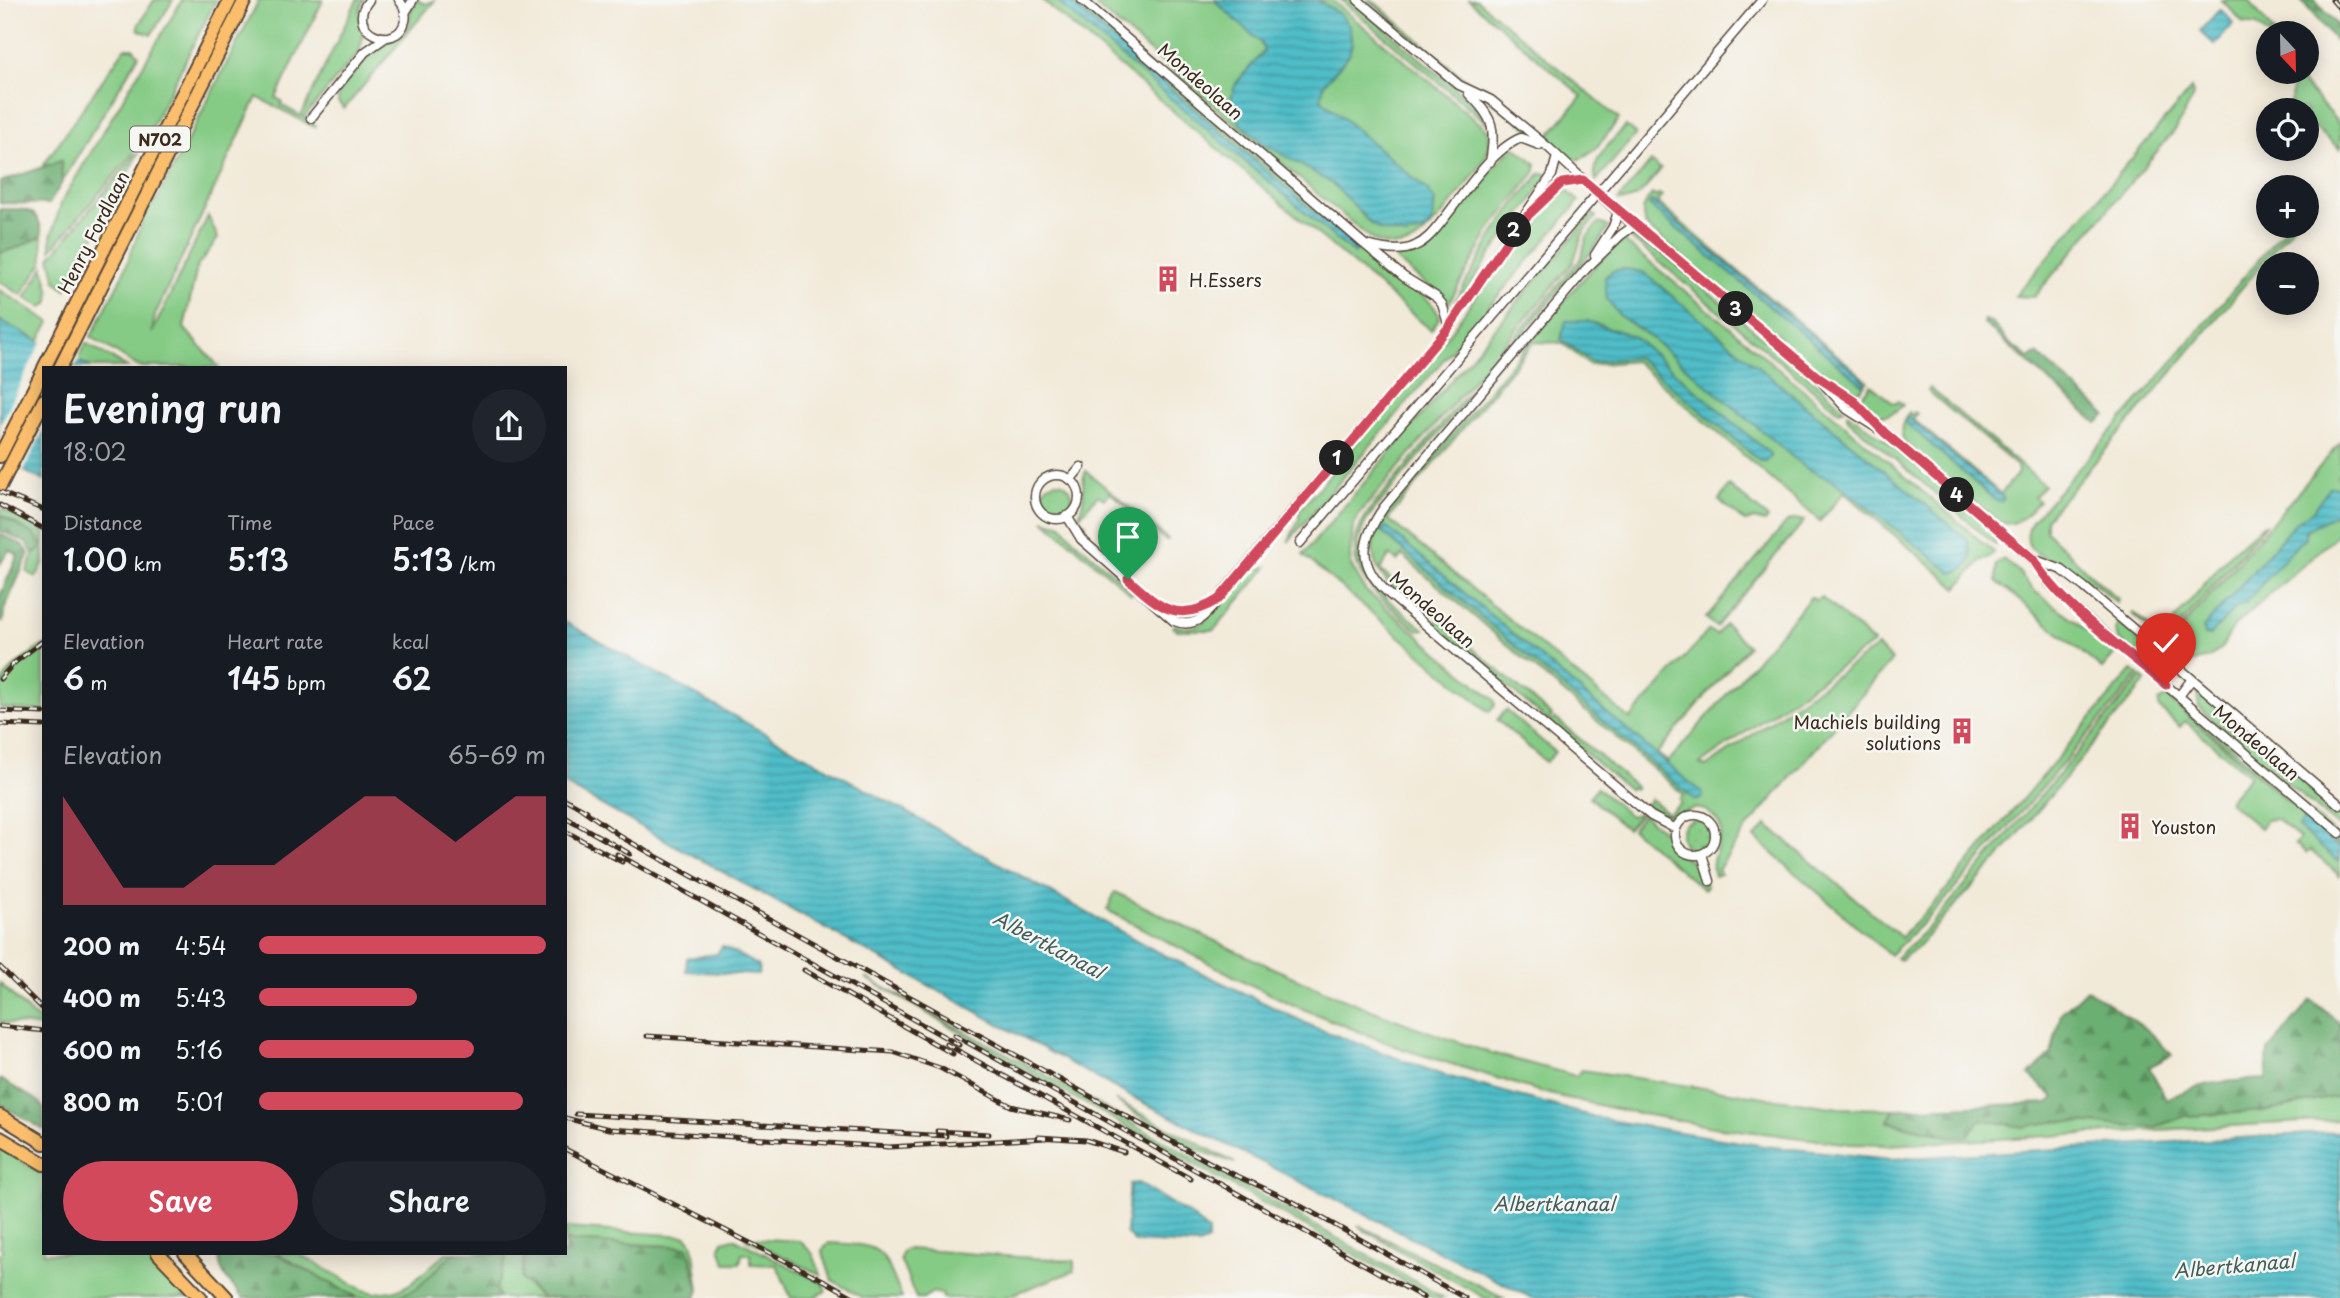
<!DOCTYPE html>
<meta charset="utf-8">
<style>
body{margin:0;font-family:"Playpen Sans",sans-serif;background:#20242c;color:#f1f3f6;height:100vh;display:flex;flex-direction:column;font-size:26px;white-space:nowrap}
*{box-sizing:border-box;margin:0}
p{font-size:23px;color:#9ea1a6}
.icon{flex:none;width:38px;height:38px;fill:none;stroke:currentColor;stroke-width:2;stroke-linecap:round;stroke-linejoin:round}
.map{position:relative;flex:1;overflow:hidden}
.drawer{position:absolute;left:42px;top:366px;width:525px;height:889px;display:flex;flex-direction:column;background:#171b24;border-radius:0px;box-shadow:0 4px 18px #0003}
.drawer>*{flex:none}
.needle{width:46px;rotate:158deg}
.fabs{position:absolute;left:2256px;top:21px;display:grid;gap:14px}
.fabs a{display:grid;place-items:center;width:63px;height:63px;border-radius:50%;background:#171b24;box-shadow:0 4px 18px #0003;font-size:35px}
.pin{position:absolute;display:grid;place-items:center;width:60px;height:60px;color:#fff;margin:-72px -30px;border-radius:50% 50% 50% 0;rotate:-45deg;box-shadow:0 0 7px #0007}
.pin .icon{rotate:45deg}
.km{position:absolute;width:35px;height:35px;margin:-18px;border-radius:50%;background:#222;color:#fff;font-size:19px;line-height:35px;text-align:center}
.round{display:grid;place-items:center;flex:none;width:74px;height:74px;border-radius:37px;background:#20242c}
.summary{display:flex;align-items:center;justify-content:space-between;height:119px;padding:0 21px}
h1{font-size:38px;font-weight:600;line-height:52px}
.stats{display:grid;grid-template-columns:repeat(3,1fr);gap:10px;height:119px;padding:7px 21px}
.stats div{display:grid;align-content:center}
.stats b{font-size:30px;font-weight:600}
.stats small{font-size:19px;font-weight:400}
.stats p{font-size:19px}
.chart{height:196px;padding:14px 21px}
.chart p{display:flex;justify-content:space-between}
.chart svg{width:100%;height:126px;margin-top:7px;fill:#d1495b;opacity:.7}
.button{display:flex;gap:14px;margin-top:auto;padding:14px 21px}
.button a{flex:1;height:80px;border-radius:42px;background:#d1495b;color:#fff;font-size:28px;font-weight:600;line-height:80px;text-align:center}
.button a+a{background:#20242c;color:#f1f3f6}
ul{padding:0 21px;list-style:none;font-size:23px}
li{display:grid;grid-template-columns:112px 84px 1fr;align-items:center;height:52px}
li i{height:18px;border-radius:9px;background:#d1495b}
.map>svg:first-child{display:block}
.grass{fill:#85cb85;stroke:#607a52;stroke-width:2}
.forest{fill:url(#forest-firs);stroke:#546c48;stroke-width:2}
.garden{fill:url(#garden-dots);stroke:#607a52;stroke-width:2}
.water{fill:url(#water-rules);stroke:#457473;stroke-width:2}
.pier{fill:#f2ead9}
.lines{fill:none;stroke-linecap:round;stroke-linejoin:round}
.minor-casing{stroke:#56473a;stroke-width:11}
.primary-casing{stroke:#56473a;stroke-width:16}
.minor{stroke:#fff;stroke-width:8}
.primary{stroke:#fabe6d;stroke-width:12}
.rail-casing{stroke:#3b2a1e;stroke-width:5}
.rail{stroke:#f6f6f2;stroke-width:2.5;stroke-dasharray:8;stroke-linecap:butt}
.route-casing{stroke:#fff;stroke-width:14}
.route{stroke:#d1495b;stroke-width:9}
.labels{text-anchor:middle;dominant-baseline:central;stroke-width:5;stroke-linejoin:round;paint-order:stroke}
.shield{fill:#f6f6f2;stroke:#73675e;stroke-width:2}
.shield-label{font-size:16px;font-weight:bold;fill:#3b2a1e}
.street-label{font-size:18px;fill:#3b2a1e;stroke:#f6f6f2}
.poi-label{font-size:18px;fill:#3b2a1e;stroke:#f6f6f2;text-anchor:start}
.water-label{font-size:19px;font-style:italic;fill:#425d5a;stroke:#f6f6f2}
</style>
<div class="map">
<svg width="2340" height="1298" viewBox="0 0 2340 1298">
<defs>
<pattern id="forest-firs" width="22" height="20" patternUnits="userSpaceOnUse" patternTransform="scale(1.75)"><rect width="22" height="20" fill="#6caf72"/><path d="M5 1l3.5 6h-7zM16 11l3.5 6h-7z" fill="#5a8f5d"/></pattern>
<pattern id="garden-dots" width="8" height="8" patternUnits="userSpaceOnUse" patternTransform="scale(1.75)"><rect width="8" height="8" fill="#85cb85"/><path d="M2 2h.1M6 6h.1" fill="none" stroke="#74ae72" stroke-width="1.8" stroke-linecap="round"/></pattern>
<pattern id="water-rules" width="6" height="5" patternUnits="userSpaceOnUse" patternTransform="scale(1.75)"><rect width="6" height="5" fill="#4fbdc8"/><path d="M0 2.5h6" fill="none" stroke="#439aa2"/></pattern>
</defs>
<rect width="100%" height="100%" fill="#f6f6f2"/>
<filter id="ink" filterUnits="userSpaceOnUse"><feTurbulence type="fractalNoise" baseFrequency=".0143" numOctaves="2"/><feDisplacementMap in="SourceGraphic" scale="14" xChannelSelector="R" yChannelSelector="G"/><feConvolveMatrix kernelMatrix="1 2 1 2 8 2 1 2 1" color-interpolation-filters="sRGB"/></filter>
<filter id="wash" filterUnits="userSpaceOnUse"><feTurbulence type="fractalNoise" baseFrequency=".00686" numOctaves="4" result="noise"/><feDisplacementMap in="SourceGraphic" scale="28" xChannelSelector="R" yChannelSelector="G"/><feGaussianBlur stdDeviation="1.57" result="paint"/><feColorMatrix in="noise" values="0 0 0 0 0 0 0 0 0 0 0 0 0 0 0 0 0 1.4 0 .05"/><feComposite in="paint" operator="in"/></filter>
<g filter="url(#wash)">
<rect width="100%" height="100%" fill="#f2ead9"/>
<path class="grass" d="M154,0H173L151,35L139,30L138,26Z
M182,0H216L146,138L51,250V237L62,201Z
M259,0H323L276,98L282,101L281,105L301,116L357,0H364C357,12 360,17 363,29C364,36 361,45 359,52L304,117L316,126L314,127L257,97L155,315L152,333L208,216L218,238L197,267L184,328L219,367H139L91,337L123,274L147,209L158,198Z
M417,0L425,4L435,0L344,109L338,102L339,90L377,46L403,33L409,25L411,11Z
M1042,0H1073L1407,285C1422,295 1433,301 1440,317L1431,330Z
M1089,0H1103L1101,2L1104,5L1109,0H1332L1489,131C1489,138 1490,146 1487,153C1482,169 1428,235 1413,242C1398,249 1385,246 1371,239Z
M1341,0H1351L1474,104L1487,123Z
M1469,0H1477L1619,119C1607,133 1589,167 1567,158C1559,155 1552,146 1545,140L1582,96Z
M2222,0H2249L2274,33L2268,35L2257,25L2243,23Z
M125,48H133L139,55L62,182L61,162L42,167Z
M2277,72H2293L2340,125V149L2315,128L2307,138L2306,110H2284L2291,102L2292,84Z
M2191,89L2194,96L2176,129L2034,297L2015,296Z
M1626,126L1636,134L1596,181C1589,159 1613,141 1626,126Z
M1515,147L1536,164V171L1491,228L1449,303L1396,260L1398,257L1416,252L1436,239L1508,151L1510,153Z
M138,154L66,290L56,281L50,258L135,155Z
M1651,162L1661,169C1649,183 1638,204 1618,200Z
M1544,173L1548,175L1529,204L1490,255L1455,309L1452,307L1493,235L1516,202L1540,174Z
M1563,187L1579,201L1288,542L1299,519V511L1451,331C1488,282 1515,227 1563,187Z
M1652,194L1656,197L1659,194L1662,196L1657,202L1868,381L1855,396L1832,382L1646,226C1640,213 1643,205 1652,194Z
M1593,213L1596,217L1583,233L1573,263L1360,513L1353,527L1350,556L1351,565L1365,590L1494,700L1495,706L1489,712L1303,555Z
M1599,222L1609,227L1590,254L1390,491C1382,502 1369,513 1364,526C1342,574 1393,603 1424,629L1418,631C1377,595 1329,566 1371,508L1580,260L1587,237Z
M2287,226H2293L2178,365L2046,519V531L2091,575L2118,599L2117,603L2091,581L2085,583C2078,577 2071,571 2063,566C2040,554 2016,551 2033,520L2163,373Z
M1634,235L1642,236L1818,384L1844,409L1839,411L1628,236Z
M42,236L43,262L21,295L0,282V253L16,248Z
M1621,239L1732,329L1994,552L1988,559L1981,560L1957,588L1844,492L1820,521L1635,361L1590,365L1562,343L1534,342L1388,519L1630,719L1709,630L1716,635L1725,624L1748,646L1657,753L1668,762L1811,597L1816,601L1821,597L1873,642L1872,644L1700,764L1706,767L1877,647L1892,660L1747,828L1718,870L1721,874L1714,876C1706,851 1735,835 1712,815C1689,794 1679,833 1646,805L1651,799L1668,814L1681,803L1679,800L1684,795L1402,555L1397,561L1390,555L1380,570L1407,593L1412,588L1417,591L1410,600L1407,597L1405,600C1376,574 1361,553 1384,516L1580,282Z
M44,267C45,281 53,290 48,304L41,307L25,298Z
M0,290L50,322L39,341L0,321Z
M86,343L127,367H90L77,361Z
M1871,385L1894,404L1898,401L1903,405C1884,423 1875,416 1858,400Z
M1930,388L2044,485L2034,497L2039,501C2027,514 2018,528 1999,522L1905,444C1899,430 1901,424 1909,412L1912,415L1915,412L1917,414L1913,419L2001,494L2018,473L2017,466L1928,391Z
M1847,413L1885,440L1991,529L1996,539V545L1851,422L1847,418Z
M2340,443V473L2337,476L2340,480V533L2235,625L2222,647L2209,658L2190,663L2168,644Z
M1086,471L1168,539L1166,541L1110,492L1104,499L1098,495L1078,518L1086,524L1082,531L1125,567L1124,569L1083,535C1074,521 1080,515 1083,500C1085,489 1080,482 1086,471Z
M1042 497a15 15 0 1 1 30 0a15 15 0 1 1-30 0Z
M1729,486L1768,518L1765,522L1754,519L1745,522L1719,500Z
M3,509L44,531V562L36,577L27,572L33,554H36L41,544L35,535L0,514Z
M1795,519L1804,521L1716,627L1706,618L1787,522Z
M1044,520L1062,525L1074,540L1134,591L1131,594Z
M2265,525L2165,643L2132,614L2133,612L2161,636L2230,554L2261,526Z
M2003,559L2018,571L2033,590L2074,620L2115,654L2102,669L1996,581V565Z
M1254,564L1257,568L1267,567L1214,630H1177L1173,627L1175,625C1186,629 1193,627 1203,623Z
M1438,619L1552,716L1548,721L1434,625Z
M2120,623L2154,653L2146,663L2118,639L2115,629Z
M44,645V711L0,708C0,701 0,691 1,685C7,670 30,653 44,645Z
M2132,670L2139,675L1939,907L1890,955L1755,838L1767,825L1901,937L1939,898Z
M2141,677L2146,681L1996,861L1917,947L1900,960L1896,958L1932,924Z
M2197,693H2202L2340,810V828L2205,714L2199,707Z
M2166,697L2340,846V876L2310,850L2307,853L2295,844L2300,838L2277,819L2266,820L2260,828L2228,801L2250,776L2185,721L2180,727L2159,708V701Z
M2174,697L2340,838V843L2170,698Z
M1506,710L1555,752L1546,762L1497,720Z
M1555,718L1636,787L1634,789L1631,787L1629,790L1550,723Z
M1597,788L1630,816L1641,813L1627,829L1589,797Z
M1643,815L1666,833L1676,852L1695,863L1707,887L1704,890L1632,829Z
M1115,892C1233,951 1348,1006 1473,1047C1507,1059 1542,1066 1576,1076L1582,1070L1838,1108L1894,1109L1888,1122L1949,1136H1967L1981,1119L2023,1127L2055,1121L2154,1127L2185,1116L2267,1111L2340,1096V1120L1888,1145L1851,1144L1713,1127L1611,1108L1545,1093L1403,1049L1298,1007L1247,983L1107,910Z
M866,978L1031,1067L1444,1298H1433L1029,1072Z
M0,983L32,1015L44,1023V1027L0,1022Z
M1115,1100L1235,1163L1198,1150L1166,1134Z
M0,1148L44,1175V1253H142L189,1298H0V1254L3,1249L0,1247Z
M1358,1225L1486,1289L1505,1298H1485L1365,1231Z
M565,1228L686,1236L693,1245L699,1290L688,1247L565,1241Z
M733,1238L823,1283L826,1291L812,1298H791L777,1265L751,1264V1254H742L740,1263H725L720,1247L723,1241Z
M745,1238L800,1241L813,1254L821,1275Z
M829,1243C886,1245 881,1248 902,1298H863L832,1280L822,1250Z
M908,1249L1074,1261V1271L1003,1298H943L942,1294L933,1292L923,1298H916L900,1259L903,1251Z
M275,1253H298L363,1290L376,1293L399,1290L412,1283L446,1253H454L416,1289L393,1298H358Z
M508,1253H525L521,1279L542,1298H499L496,1289Z"/>
<path class="forest" d="M2301,0H2315L2340,28V46Z
M61,161L62,182L49,204L0,203V182Z
M0,209C25,209 40,207 42,236L16,248L0,253Z
M1985,320L1992,323L2008,342L2029,358L2037,354L2106,415L2097,423L1984,324Z
M0,515L35,535L41,544L40,549L33,553L27,543L0,530Z
M0,534L24,546L29,553L4,610L3,622L0,621V596L18,555L9,550L0,564Z
M2087,989L2146,1029L2172,1055L2149,1067L2167,1100C2197,1081 2231,1081 2266,1079L2268,1051L2311,1000L2340,1023V1096L2267,1111L2186,1116L2154,1127L2056,1121L2023,1127L1981,1119L1967,1136H1949L1888,1121L1894,1109L2049,1103L2054,1097L2029,1075L2051,1055L2061,1013Z
M0,1079L38,1101L44,1109V1130L0,1104Z
M565,1241L688,1247L699,1290L696,1298H542L521,1279L525,1253H565Z
M219,1253H275L358,1298H243C231,1284 218,1273 219,1253Z
M454,1253H508L496,1289L499,1298H393L416,1289Z"/>
<path class="garden" d="M1368,0H1372L1479,91L1484,85L1541,133V138L1446,67Z
M1681 835a15 15 0 1 1 30 0a15 15 0 1 1-30 0Z"/>
<path class="water" d="M1055,0H1067L1358,249L1354,254Z
M1214,0H1317L1340,14L1349,26L1352,43L1349,55L1324,84L1321,99L1427,190L1435,201L1432,223L1424,231L1406,236L1381,230L1370,223L1333,184L1263,143L1241,124L1233,114L1231,99L1236,83L1264,51L1261,43Z
M2220,9L2234,23L2215,45L2200,31Z
M1652,201L1866,381L1863,385L1649,205Z
M1625,269L1643,272L1967,539C1974,556 1973,570 1952,573L1834,481L1807,469L1645,333L1620,316L1607,299L1605,277L1613,271Z
M0,321L90,367L44,368V481L0,459Z
M1566,321H1587L1633,336L1770,454V457L1765,462L1759,460L1637,357L1592,362L1561,339Z
M1908,417L2003,497L2002,501L1995,500L1904,421Z
M2329,487H2338L2340,490V512L2306,530L2304,540L2300,542L2244,604L2236,607L2210,636L2204,635L2203,628L2297,521L2313,511Z
M1385,526L1702,793L1703,796L1699,800H1695L1381,531Z
M565,622L1156,951L1316,1028L1443,1075L1602,1119L1764,1146L1891,1159L2340,1132V1298H1532L1128,1095L565,785Z
M2305,819L2340,849V857L2337,861L2298,827Z
M722,946L759,966L758,975L686,971L687,958L717,954Z
M1138,1183L1193,1217L1208,1232V1241L1198,1245L1135,1242L1126,1233L1130,1184Z"/>
<path class="pier" d="M43,339L80,358L75,367L44,368V430L22,474L0,462V425Z"/>
</g>
<g filter="url(#ink)">
<g class="lines">
<g class="minor-casing">
<path id="minor" d="M369,0C343,31 397,54 405,21C407,13 404,6 399,0
M1082,0L1364,244L1404,277L1435,296L1442,304L1449,327
M1358,0L1459,85L1491,100L1549,148L1618,212L1819,378L1854,401L1885,433L2033,559
M405,13L413,0
M1469,94C1494,118 1496,129 1490,162
M311,118L365,52L385,38
M1532,212L1562,183L1583,180
M1635,225L1621,235L1586,269L1384,507C1361,540 1356,564 1388,593L1651,816L1676,829
M1367,245C1381,249 1401,253 1415,246C1427,241 1435,230 1443,220C1462,196 1492,149 1521,138L1539,145
M1595,255L1613,227L1618,212
M1823,383L1847,409L1877,428
M1035 497a22 22 0 1 1 44 0a22 22 0 1 1-44 0Z
M1071,479L1081,467
M1067,516L1081,539L1174,621C1199,631 1212,608 1225,590L1449,327L1552,175L1557,156
M1300,543L1762,0
M1160,605C1180,615 1195,614 1213,602
M2179,696L2192,679
M2340,805L2084,587L2062,570L2033,559L2049,583L2069,603L2340,833
M1675 835a20 20 0 1 1 40 0a20 20 0 1 1-40 0Z
M1702,854L1710,881"/>
</g>
<g class="primary-casing">
<path id="primary" d="M44,368L230,0
M60,368L245,0
M0,456L44,369
M0,486L44,400
M0,1116L44,1143
M0,1138L44,1164
M158,1253L201,1298
M185,1253L227,1298"/>
</g>
<use href="#minor" class="minor"/>
<use href="#primary" class="primary"/>
<g class="rail-casing">
<path id="rail" d="M2332,0L2340,9
M0,492L44,510
M0,505L44,529
M0,679L13,664L44,640
M0,711L44,713
M0,724L44,726
M565,799L587,811
M579,807L623,838L1218,1167L1290,1200L1465,1298
M565,817L630,854
M565,831L622,862
M617,854L959,1045
M0,967L44,1010
M804,970L953,1054
M0,1026L44,1031
M954,1035L1424,1298
M647,1036L893,1052L940,1068L1011,1106L1070,1120
M946,1044L1191,1179
M576,1114L946,1136
M565,1118L609,1129L889,1147L1046,1138
M937,1131L989,1134
M1038,1137L1086,1140L1124,1152
M565,1149L827,1282L855,1298"/>
</g>
<use href="#rail" class="rail"/>
</g>
</g>
<g class="lines" filter="url(#ink)">
<g class="route-casing">
<path id="route" d="M1128,579C1160,608 1178,625 1219,599L1449,327L1517,226L1562,183L1583,180L1819,378L1854,401L1885,433L2033,559C2061,606 2123,648 2166,685"/>
</g>
<use href="#route" class="route"/>
</g>
<defs>
<g id="building-bare" transform="scale(2.1)"><path d="M-4-6H4V6H1V3H-1V6H-4ZM-2.5-4.3h1.7v1.8h-1.7ZM.8-4.3h1.7v1.8H.8ZM-2.5-1h1.7V.8h-1.7ZM.8-1h1.7V.8H.8Z" fill="#d1495b" stroke="#f6f6f2" stroke-width="2.5" paint-order="stroke"/></g>
</defs>
<g fill-rule="evenodd">
<use href="#building-bare" x="1168" y="279"/>
<use href="#building-bare" x="1962" y="731"/>
<use href="#building-bare" x="2130" y="826"/>
</g>
<g class="labels">
<rect class="shield" x="130" y="126.5" width="60" height="25" rx="5"/>
<g class="shield-label">
<text x="160" y="139">N702</text>
</g>
<g class="street-label">
<text transform="translate(1201 81) rotate(41)">Mondeolaan</text>
<text transform="translate(93 232) rotate(-63)">Henry Fordlaan</text>
<text transform="translate(1433 609) rotate(41)">Mondeolaan</text>
<text transform="translate(2257 742) rotate(40)">Mondeolaan</text>
</g>
<g class="poi-label">
<text x="1189" y="279">H.Essers</text>
<text x="1941" y="721" text-anchor="end">Machiels building<tspan x="1941" dy="21">solutions</tspan></text>
<text x="2151" y="826">Youston</text>
</g>
<g class="water-label">
<text transform="translate(1049 944) rotate(28)">Albertkanaal</text>
<text x="1554" y="1203">Albertkanaal</text>
<text transform="translate(2234 1265) rotate(-5)">Albertkanaal</text>
</g>
</g>
</svg>
<div class="fabs">
<a><svg class="needle" viewBox="-14 -14 28 28"><path d="M0-13l5 13h-10z" fill="#e53935"/><path d="M0 13l5-13h-10z" fill="#9ea1a6"/></svg></a>
<a><svg class="icon" aria-label="locate" viewBox="0 0 24 24"><circle cx="12" cy="12" r="6"/><path d="M12 2v4M12 18v4M2 12h4M18 12h4"/></svg></a>
<a>+</a>
<a>−</a>
</div>
<div class="pin" style="left:1128px;top:579px;background:#1e9e55"><svg class="icon" aria-label="arrive" viewBox="0 0 24 24"><path d="M6 21V4h12l-3 4 3 4H6"/></svg></div>
<div class="pin" style="left:2166px;top:685px;background:#d93025"><svg class="icon" aria-label="check" viewBox="0 0 24 24"><path d="M5 12l5 5 9-10"/></svg></div>
<b class="km" style="left:1337px;top:458px">1</b>
<b class="km" style="left:1514px;top:230px">2</b>
<b class="km" style="left:1736px;top:309px">3</b>
<b class="km" style="left:1957px;top:495px">4</b>
<section class="drawer">
<div class="summary"><div><h1>Evening run</h1><p>18:02</p></div><a class="round"><svg class="icon" aria-label="share" viewBox="0 0 24 24"><path d="M12 15V3M7 8l5-5 5 5M5 13v7h14v-7"/></svg></a></div>
<div class="stats">
<div><p>Distance</p><b>1.00<small> km</small></b></div>
<div><p>Time</p><b>5:13</b></div>
<div><p>Pace</p><b>5:13<small> /km</small></b></div>
</div>
<div class="stats">
<div><p>Elevation</p><b>6<small> m</small></b></div>
<div><p>Heart rate</p><b>145<small> bpm</small></b></div>
<div><p>kcal</p><b>62</b></div>
</div>
<div class="chart"><p><span>Elevation</span>65–69 m</p>
<svg viewBox="0 0 160 44" preserveAspectRatio="none"><path d="M0 44V6L10 22L20 38L30 38L40 38L50 30L60 30L70 30L80 22L90 14L100 6L110 6L120 14L130 22L140 14L150 6L160 6V44z"/></svg>
</div>
<ul>
<li><b>200 m</b>4:54<i style="width:100%"></i></li>
<li><b>400 m</b>5:43<i style="width:55%"></i></li>
<li><b>600 m</b>5:16<i style="width:75%"></i></li>
<li><b>800 m</b>5:01<i style="width:92%"></i></li>
</ul>
<div class="button"><a>Save</a><a>Share</a></div>
</section>
</div>
